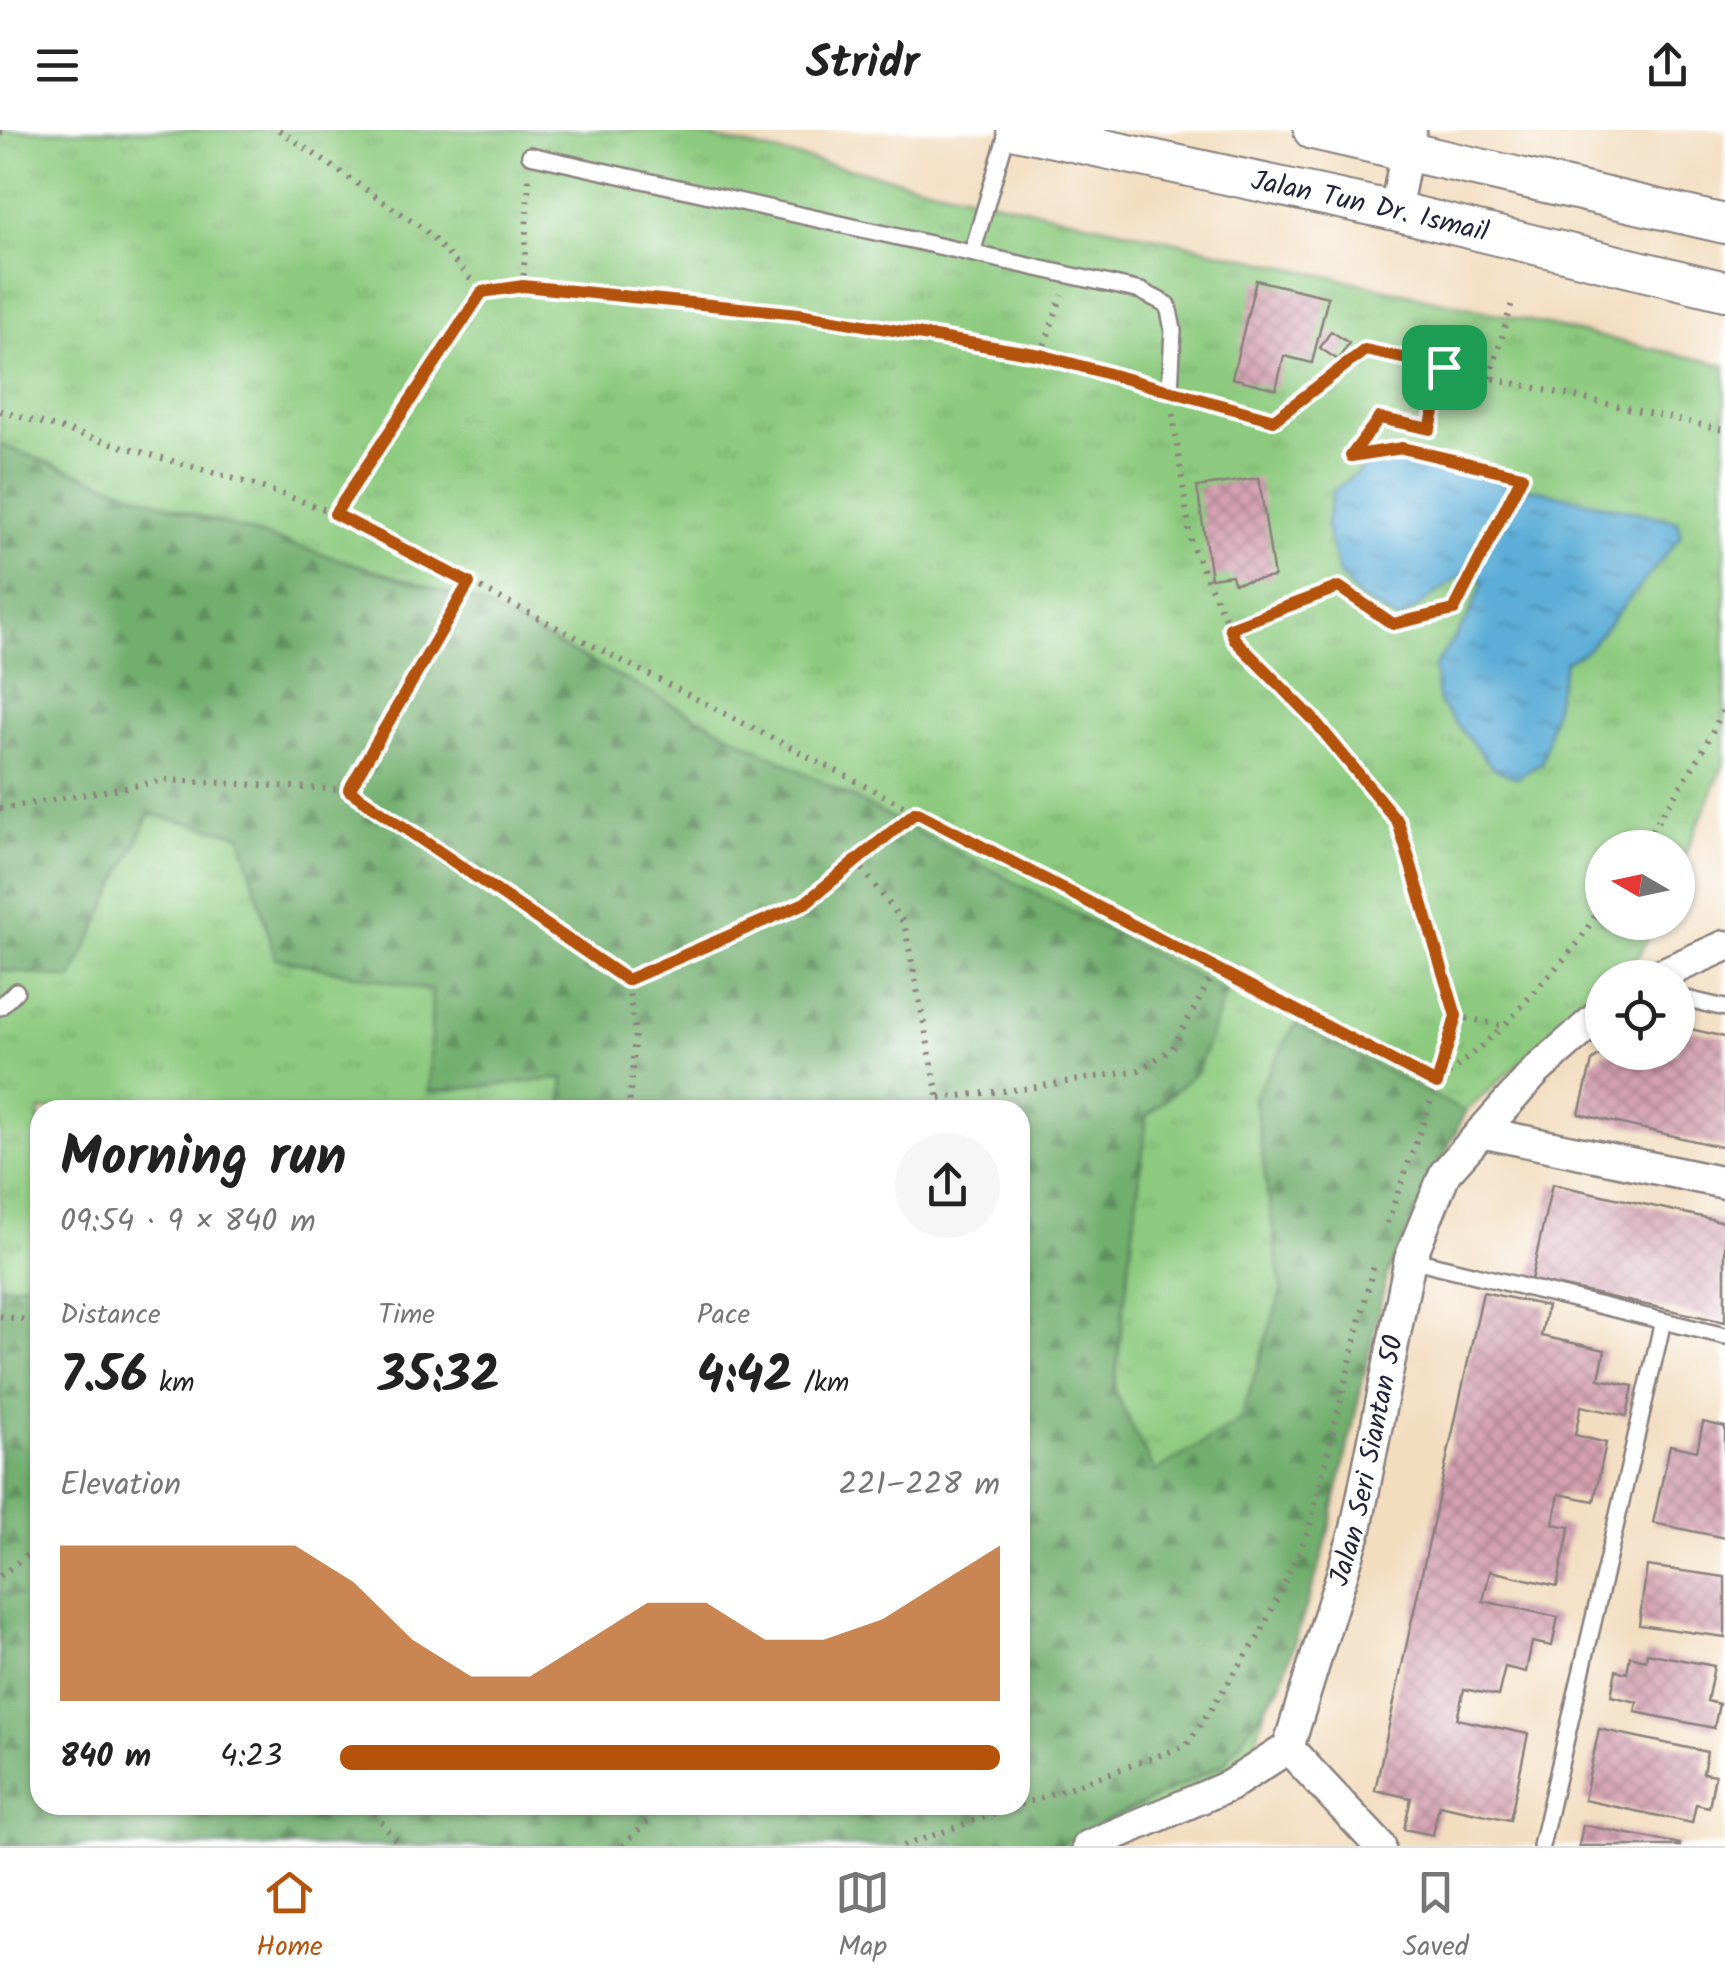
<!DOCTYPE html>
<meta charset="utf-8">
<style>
body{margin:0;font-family:Kalam,sans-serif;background:#f6f6f6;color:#222;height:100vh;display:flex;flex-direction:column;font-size:38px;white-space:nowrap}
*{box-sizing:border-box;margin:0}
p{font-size:32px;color:#767676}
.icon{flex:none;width:55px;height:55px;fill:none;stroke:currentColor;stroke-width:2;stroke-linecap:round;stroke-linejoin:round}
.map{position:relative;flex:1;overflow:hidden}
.side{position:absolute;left:30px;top:970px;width:1000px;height:715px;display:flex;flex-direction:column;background:#fff;border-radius:30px;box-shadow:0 2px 8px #0004}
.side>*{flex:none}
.needle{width:65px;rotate:279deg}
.buttons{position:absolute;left:1585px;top:700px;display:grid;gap:20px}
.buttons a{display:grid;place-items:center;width:110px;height:110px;border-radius:50%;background:#fff;box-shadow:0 2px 8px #0004;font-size:50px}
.pin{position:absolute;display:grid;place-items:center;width:85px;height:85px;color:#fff;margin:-42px;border-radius:20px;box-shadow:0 5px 15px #0006}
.round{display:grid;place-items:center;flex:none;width:105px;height:105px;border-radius:52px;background:#f6f6f6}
.head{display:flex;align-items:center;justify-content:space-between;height:170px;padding:0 30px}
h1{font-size:55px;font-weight:700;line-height:75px}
.metrics{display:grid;grid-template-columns:repeat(3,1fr);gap:15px;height:170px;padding:10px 30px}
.metrics div{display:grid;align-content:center}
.metrics b{font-size:50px;font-weight:700}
.metrics small{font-size:28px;font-weight:400}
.metrics p{font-size:28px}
.chart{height:280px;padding:20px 30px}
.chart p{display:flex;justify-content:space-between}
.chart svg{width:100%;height:180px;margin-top:10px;fill:#b45309;opacity:.7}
ul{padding:0 30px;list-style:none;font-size:32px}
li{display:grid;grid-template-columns:160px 120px 1fr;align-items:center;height:75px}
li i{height:25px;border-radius:12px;background:#b45309}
header{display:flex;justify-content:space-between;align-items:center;height:130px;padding:0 30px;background:#fff;font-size:45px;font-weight:700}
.menu{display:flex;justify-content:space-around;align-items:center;height:140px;border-top:2px solid #e0e0e0;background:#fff;font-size:28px;color:#767676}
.menu a{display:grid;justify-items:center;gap:5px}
.menu .active{color:#b45309}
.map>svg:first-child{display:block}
.grass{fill:url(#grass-tufts);stroke:#58765d;stroke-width:2.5;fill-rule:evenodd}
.forest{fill:url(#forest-firs);stroke:#4a6854;stroke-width:2.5}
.water{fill:url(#water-ripples);stroke:#3f6889;stroke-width:2.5}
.building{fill:url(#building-cross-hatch)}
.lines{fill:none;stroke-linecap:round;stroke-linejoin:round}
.service-casing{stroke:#8a807d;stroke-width:20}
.minor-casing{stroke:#8a807d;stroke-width:35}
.tertiary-casing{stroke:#8a807d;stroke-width:42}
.path{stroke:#8a807d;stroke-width:6;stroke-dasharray:2.5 8;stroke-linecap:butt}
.service{stroke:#fff;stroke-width:15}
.minor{stroke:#fff;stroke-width:30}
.tertiary{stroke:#fff;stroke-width:38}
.route-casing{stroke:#fff;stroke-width:20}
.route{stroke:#b45309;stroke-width:12}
.labels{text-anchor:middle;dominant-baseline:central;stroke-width:10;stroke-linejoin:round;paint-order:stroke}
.street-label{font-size:28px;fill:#22223b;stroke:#fff}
</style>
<header><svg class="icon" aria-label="menu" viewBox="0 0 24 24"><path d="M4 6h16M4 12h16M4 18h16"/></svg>Stridr<svg class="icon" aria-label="share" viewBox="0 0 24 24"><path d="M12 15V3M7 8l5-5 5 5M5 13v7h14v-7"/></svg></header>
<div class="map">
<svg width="1725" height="1716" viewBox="0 0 1725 1716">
<defs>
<pattern id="grass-tufts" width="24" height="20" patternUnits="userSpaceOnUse" patternTransform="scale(2.5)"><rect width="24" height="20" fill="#8dca7f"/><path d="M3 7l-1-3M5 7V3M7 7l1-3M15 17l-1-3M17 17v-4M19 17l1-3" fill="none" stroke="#79ad6f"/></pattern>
<pattern id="forest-firs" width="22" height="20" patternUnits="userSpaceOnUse" patternTransform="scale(2.5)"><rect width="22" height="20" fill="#72ae6e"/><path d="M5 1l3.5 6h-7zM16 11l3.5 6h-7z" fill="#5d8d5c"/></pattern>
<pattern id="water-ripples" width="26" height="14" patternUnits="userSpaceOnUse" patternTransform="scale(2.5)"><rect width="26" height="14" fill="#5cadd7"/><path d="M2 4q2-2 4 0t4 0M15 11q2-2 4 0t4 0" fill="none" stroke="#4c8cb0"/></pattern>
<pattern id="building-cross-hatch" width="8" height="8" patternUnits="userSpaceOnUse" patternTransform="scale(2.5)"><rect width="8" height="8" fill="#d4a0b1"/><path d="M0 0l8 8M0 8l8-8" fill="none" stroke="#ac8291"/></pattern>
</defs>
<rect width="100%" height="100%" fill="#fff"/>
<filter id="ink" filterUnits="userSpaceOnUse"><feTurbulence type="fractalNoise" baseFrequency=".01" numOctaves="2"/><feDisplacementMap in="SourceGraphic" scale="20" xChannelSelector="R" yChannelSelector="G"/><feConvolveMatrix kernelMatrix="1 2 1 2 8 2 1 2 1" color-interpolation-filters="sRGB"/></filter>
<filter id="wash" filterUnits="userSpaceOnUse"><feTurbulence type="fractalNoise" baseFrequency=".0048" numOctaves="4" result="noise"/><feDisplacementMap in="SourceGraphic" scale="40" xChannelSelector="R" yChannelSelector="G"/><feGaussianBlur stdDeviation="2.25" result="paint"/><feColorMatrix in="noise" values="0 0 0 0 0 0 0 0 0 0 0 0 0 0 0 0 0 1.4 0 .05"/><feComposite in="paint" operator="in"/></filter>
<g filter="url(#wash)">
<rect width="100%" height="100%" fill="#f2ddbf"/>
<path class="grass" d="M0,0H677L1725,235V632L1678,740V718H1602V792L1654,793L1640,824L1614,847L1602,848V858L1465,982L1387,1145L1248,1639L1105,1716H0ZM40,980H1020V1675H40Z"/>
<path class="forest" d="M0,315L187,382L474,471L1226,862L1197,941L1147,986L1114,1261L1155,1342L1240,1291L1282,1160L1254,968L1296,894L1465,982L1387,1145L1323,1425L1280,1557L1223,1635L1055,1716H0V1156L40,1152V1675H1020V980H562L564,948L429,962L432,861L275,828L241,705L150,684L72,849L0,840Z"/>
<path class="water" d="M1410,332L1678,391L1681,406L1587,520L1565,532L1542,632L1517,648L1493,638L1439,573L1434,537L1468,488L1483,452L1468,440L1399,491L1359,468L1339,444L1326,395L1333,361L1368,335Z"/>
<g id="blocks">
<path class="building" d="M1256,150L1328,167L1312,233L1284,226L1276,259L1232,248Z
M1331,201L1349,213L1338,230L1320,218Z
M1259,348L1274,447L1234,453L1232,445L1211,448L1197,357Z
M1678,896L1725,907V1018L1579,984L1592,931L1604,922H1678Z
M1552,1054L1725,1092V1192L1531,1150Z
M1483,1162L1547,1176L1541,1206L1605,1220L1599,1249L1633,1256L1627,1286L1581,1276L1575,1305L1606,1313L1594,1371L1559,1364L1553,1394L1570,1397L1557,1456L1490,1441L1483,1471L1558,1487L1552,1516L1532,1512L1526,1542L1505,1537L1498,1566L1464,1559L1457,1589L1528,1604L1510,1690L1439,1675L1433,1705L1404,1699L1411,1668L1375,1660Z
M1703,1292L1725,1297V1408L1653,1393L1670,1315L1697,1321Z
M1647,1436L1725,1447V1507L1639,1495Z
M1647,1523L1714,1536L1707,1571L1719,1574L1714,1598L1635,1582L1637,1572L1611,1566L1616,1540L1627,1543L1630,1526L1646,1530Z
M1599,1599L1707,1622L1703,1643L1715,1645L1709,1677L1696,1674L1692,1693L1584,1670Z
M1583,1695L1680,1714V1716H1579Z"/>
</g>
</g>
<g filter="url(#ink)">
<use href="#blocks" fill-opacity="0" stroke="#8a807d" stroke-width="2.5"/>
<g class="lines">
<g class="service-casing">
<path id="service" d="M530,25L1141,161L1168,175L1173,200L1170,261
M972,123L1008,0
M1678,867L1725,878
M0,877L16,861
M1410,1129L1725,1206
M1541,1716L1663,1191"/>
</g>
<g class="minor-casing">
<g id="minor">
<path d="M1395,81L1411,0"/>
<path d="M1653,848L1725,816"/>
<path d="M1481,1002L1725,1053"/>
<path d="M1288,1618L1380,1716"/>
<path id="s1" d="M1088,1716L1229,1656L1288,1618L1356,1399L1410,1129L1445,1043L1536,941L1602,883"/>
</g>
</g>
<g class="tertiary-casing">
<g id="tertiary">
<path id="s2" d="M1016,0L1395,81L1725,161"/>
<path d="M1313,0L1725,94"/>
</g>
</g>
<path class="path" d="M279,0L425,100L482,161
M0,3L7,0
M523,156L529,47
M1041,225L1062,165
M1490,248L1513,169
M1188,266L1275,290L1365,220L1725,300
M0,281L252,354L335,383L1217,837L1437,954L1504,896
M1173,284L1191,414L1235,510L1314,591L1398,692L1456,886
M335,383L482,161L523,156L799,184L1041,225L1150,255
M1230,498L1339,457L1393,494L1454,480L1521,346L1402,318L1351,326L1379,288L1430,299L1444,237
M349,660L469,453
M0,679L166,650L349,660L627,849L635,902L629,980
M1640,718L1700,626L1725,576
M856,731L904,793L941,980
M627,849L805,773L916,682
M1456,886L1504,896L1578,813L1602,775
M940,968L1030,958L1139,940L1172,919L1217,837
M1387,1093L1437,954L1456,886
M0,1186L40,1192
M0,1446L40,1415
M368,1675L401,1716
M1020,1675L1186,1616L1260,1505L1309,1400L1374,1134
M623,1716L663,1675
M903,1716L1019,1675"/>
<use href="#service" class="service"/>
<use href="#minor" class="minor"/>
<use href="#tertiary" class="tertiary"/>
</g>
</g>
<g class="lines" filter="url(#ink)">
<g class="route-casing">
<path id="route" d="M523,156L799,184L1041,225L1274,290L1365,220L1444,237L1430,299L1379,288L1351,326L1402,318L1522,346L1454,480L1393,494L1339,457L1230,498L1235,510L1314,590L1398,692L1456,886L1437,954L916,682L805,773L627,850L349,660L469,453L335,384L482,162Z"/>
</g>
<use href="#route" class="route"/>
</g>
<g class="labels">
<g class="street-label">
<text stroke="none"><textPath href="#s2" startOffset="362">Jalan Tun Dr. Ismail</textPath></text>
<text stroke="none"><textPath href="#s1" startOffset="522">Jalan Seri Siantan 50</textPath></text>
</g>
</g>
</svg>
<div class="buttons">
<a><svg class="needle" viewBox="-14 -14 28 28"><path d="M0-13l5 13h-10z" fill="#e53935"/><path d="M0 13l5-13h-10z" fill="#767676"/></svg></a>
<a><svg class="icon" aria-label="locate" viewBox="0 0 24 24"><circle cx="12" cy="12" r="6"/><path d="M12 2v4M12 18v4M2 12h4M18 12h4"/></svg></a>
</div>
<div class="pin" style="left:1444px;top:237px;background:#1e9e55"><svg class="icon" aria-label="arrive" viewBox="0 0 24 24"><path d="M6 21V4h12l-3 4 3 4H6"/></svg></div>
<section class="side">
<div class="head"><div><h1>Morning run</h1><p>09:54 · 9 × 840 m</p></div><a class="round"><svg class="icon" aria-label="share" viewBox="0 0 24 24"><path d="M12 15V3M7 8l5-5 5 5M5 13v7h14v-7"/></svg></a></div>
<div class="metrics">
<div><p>Distance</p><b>7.56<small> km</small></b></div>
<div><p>Time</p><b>35:32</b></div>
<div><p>Pace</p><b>4:42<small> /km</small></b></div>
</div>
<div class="chart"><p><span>Elevation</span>221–228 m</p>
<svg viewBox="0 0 160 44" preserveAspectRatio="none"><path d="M0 44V6L10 6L20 6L30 6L40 6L50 15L60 29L70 38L80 38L90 29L100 20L110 20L120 29L130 29L140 24L150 15L160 6V44z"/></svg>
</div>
<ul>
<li><b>840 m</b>4:23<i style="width:100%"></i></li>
</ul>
</section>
</div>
<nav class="menu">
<a class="active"><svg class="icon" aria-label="home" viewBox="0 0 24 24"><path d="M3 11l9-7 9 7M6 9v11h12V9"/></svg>Home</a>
<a><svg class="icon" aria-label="map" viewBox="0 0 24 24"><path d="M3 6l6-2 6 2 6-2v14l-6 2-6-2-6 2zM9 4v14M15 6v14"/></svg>Map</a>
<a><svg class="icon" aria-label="saved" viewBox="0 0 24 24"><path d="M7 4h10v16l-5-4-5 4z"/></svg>Saved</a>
</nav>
